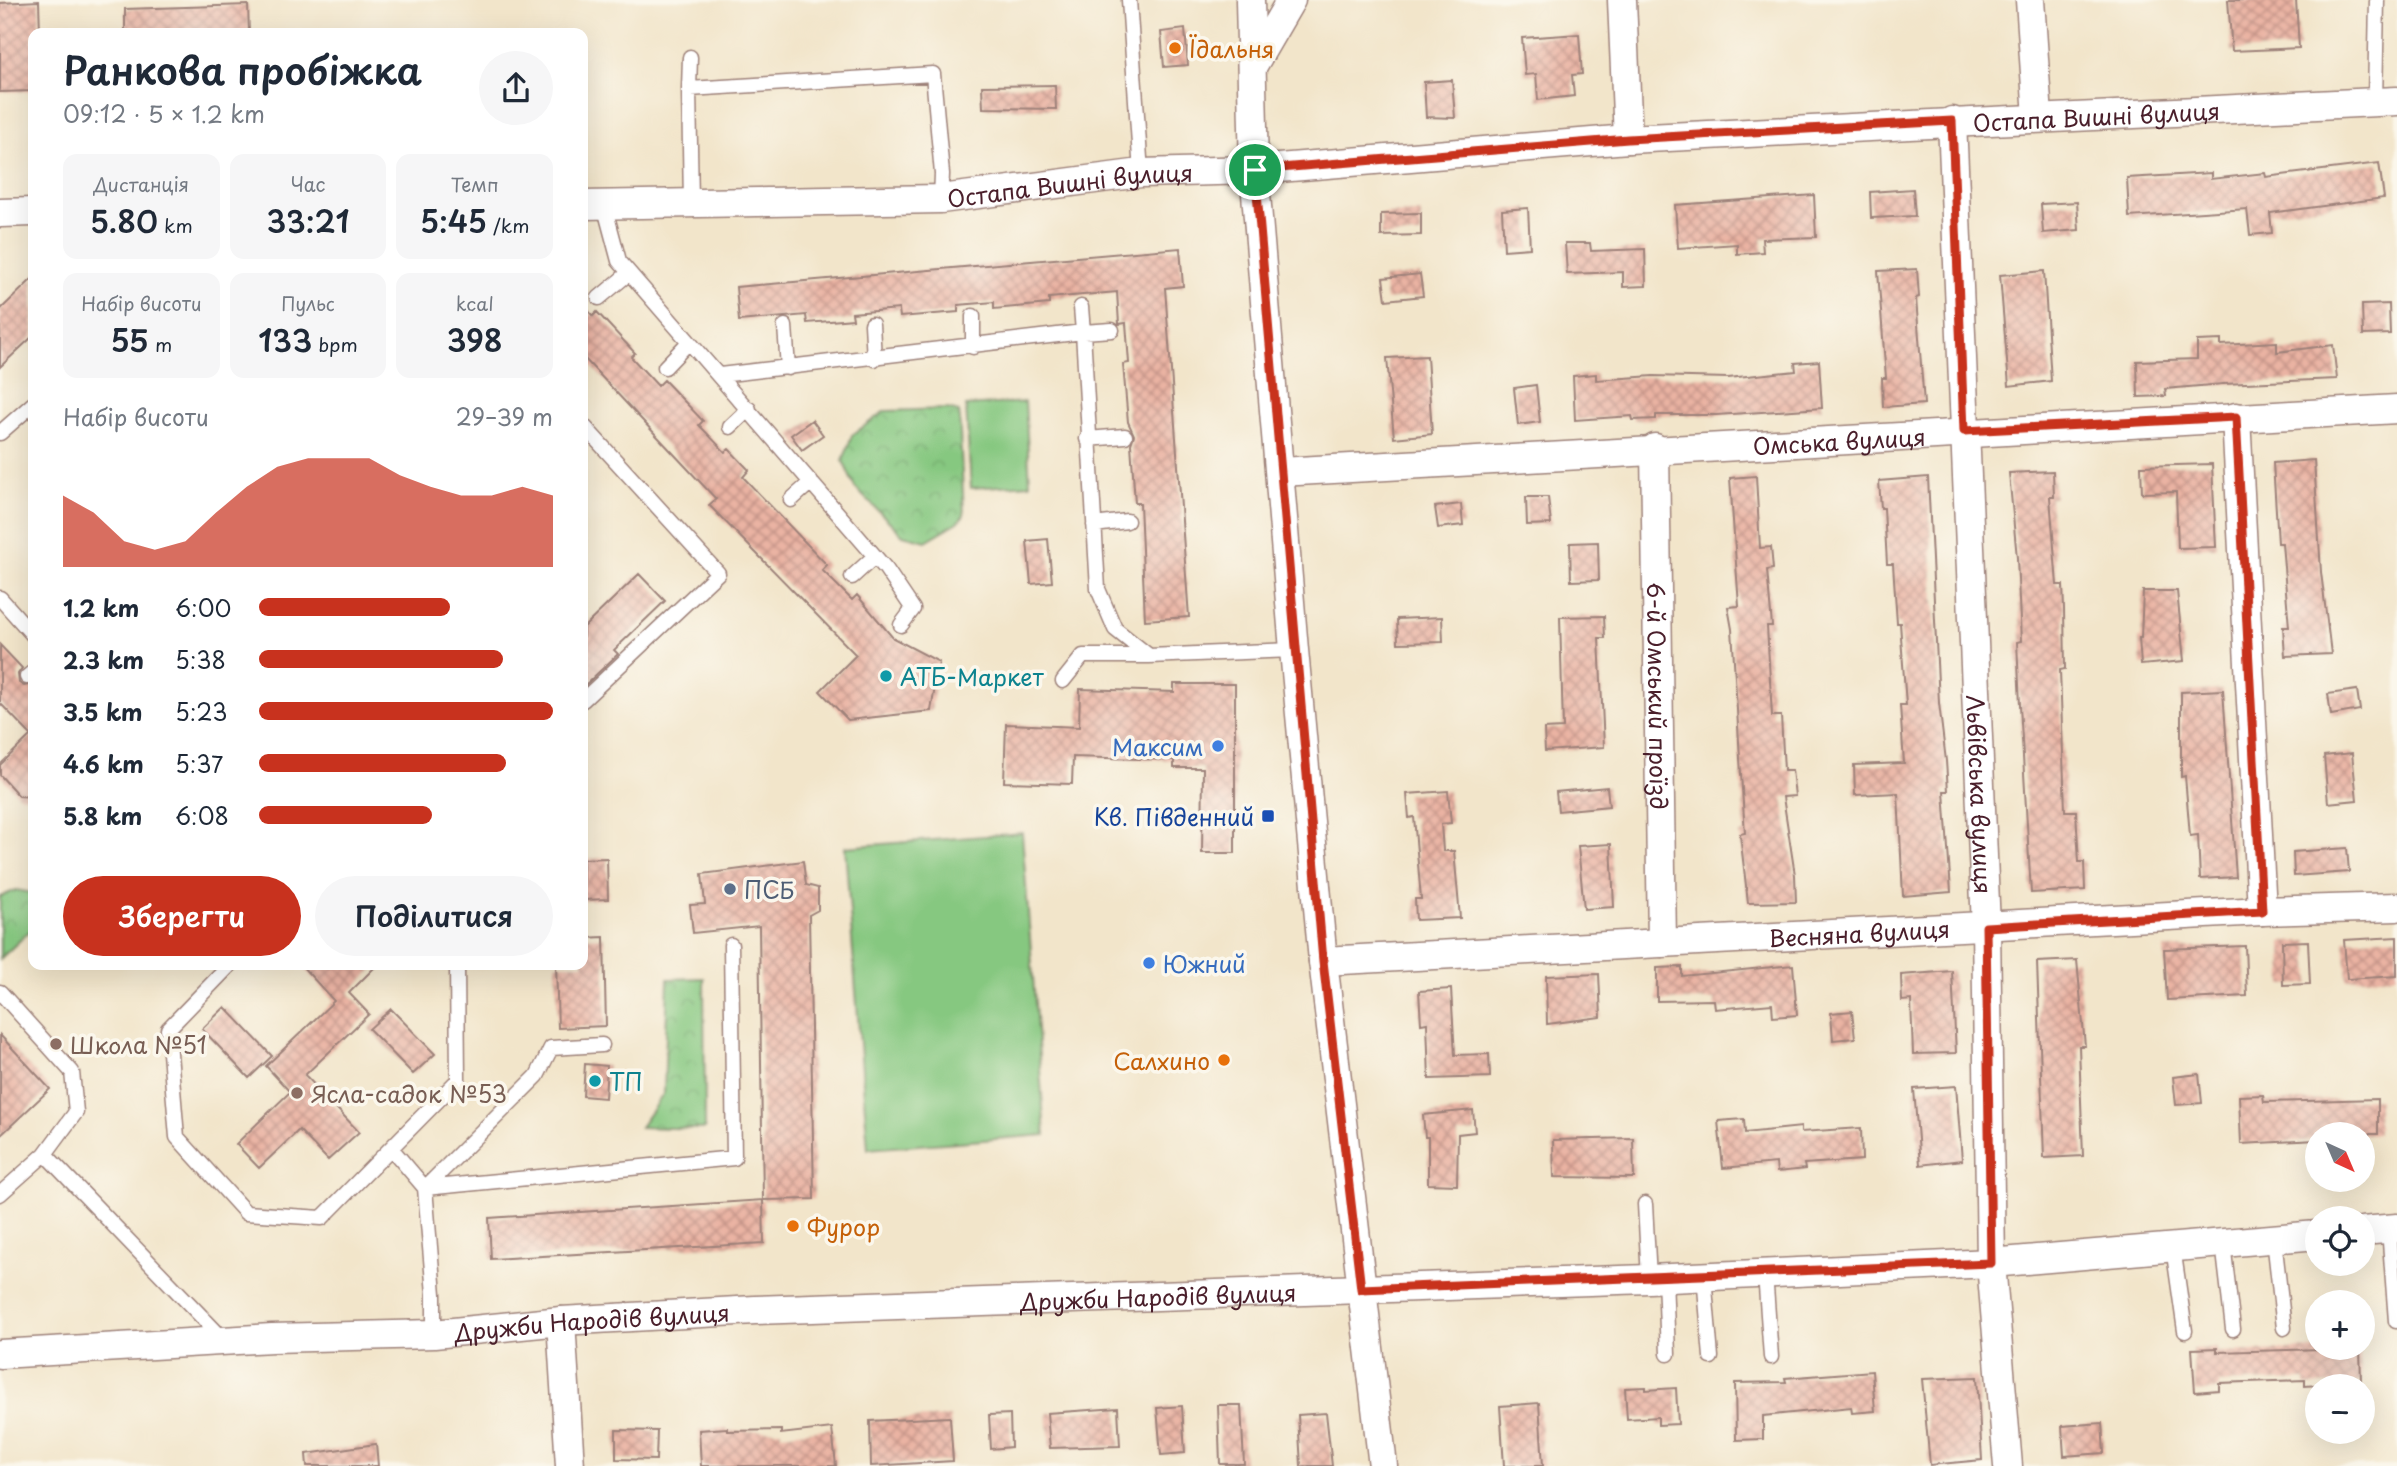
<!DOCTYPE html>
<html lang="uk">
<meta charset="utf-8">
<style>
body{margin:0;font-family:"Playpen Sans",sans-serif;background:#f6f6f7;color:#1f2937;height:100vh;display:flex;flex-direction:column;font-size:26px;white-space:nowrap}
*{box-sizing:border-box;margin:0}
p{font-size:23px;color:#747a83}
.icon{flex:none;width:38px;height:38px;fill:none;stroke:currentColor;stroke-width:2;stroke-linecap:round;stroke-linejoin:round}
.map{position:relative;flex:1;overflow:hidden}
.panel{position:absolute;left:28px;top:28px;width:560px;height:942px;display:flex;flex-direction:column;background:#fff;border-radius:14px;box-shadow:0 7px 28px #0002}
.panel>*{flex:none}
.needle{width:46px;rotate:136deg}
.fabs{position:absolute;left:2305px;top:1122px;display:grid;gap:14px}
.fabs a{display:grid;place-items:center;width:70px;height:70px;border-radius:50%;background:#fff;box-shadow:0 7px 28px #0002;font-size:35px}
.pin{position:absolute;display:grid;place-items:center;width:60px;height:60px;color:#fff;margin:-30px;border:4px solid #fff;border-radius:50%;box-shadow:0 2px 7px #0007}
.round{display:grid;place-items:center;flex:none;width:74px;height:74px;border-radius:37px;background:#f6f6f7}
.headline{display:flex;align-items:center;justify-content:space-between;height:119px;padding:0 35px}
h1{font-size:38px;font-weight:600;line-height:52px}
.figures{display:grid;grid-template-columns:repeat(3,1fr);gap:10px;height:119px;padding:7px 35px}
.figures div{display:grid;align-content:center;border-radius:14px;background:#f6f6f7;text-align:center}
.figures b{font-size:30px;font-weight:600}
.figures small{font-size:19px;font-weight:400}
.figures p{font-size:19px}
.chart{height:196px;padding:14px 35px}
.chart p{display:flex;justify-content:space-between}
.chart svg{width:100%;height:126px;margin-top:7px;fill:#c8321e;opacity:.7}
.action{display:flex;gap:14px;margin-top:auto;padding:14px 35px}
.action a{flex:1;height:80px;border-radius:42px;background:#c8321e;color:#fff;font-size:28px;font-weight:600;line-height:80px;text-align:center}
.action a+a{background:#f6f6f7;color:#1f2937}
ul{padding:0 35px;list-style:none;font-size:23px}
li{display:grid;grid-template-columns:112px 84px 1fr;align-items:center;height:52px}
li i{height:18px;border-radius:9px;background:#c8321e}
.map>svg:first-child{display:block}
.park{fill:url(#park-crowns);stroke:#687456;stroke-width:2}
.garden{fill:#86c880;stroke:#687456;stroke-width:2}
.building{fill:url(#building-cross-hatch)}
.lines{fill:none;stroke-linecap:round;stroke-linejoin:round}
.lane-casing{stroke:#9e827a;stroke-width:17}
.street-casing{stroke:#9e827a;stroke-width:31}
.lane{stroke:#fff;stroke-width:14}
.street{stroke:#fff;stroke-width:28}
.route-casing{stroke:#fff;stroke-width:14}
.route{stroke:#c8321e;stroke-width:9}
.food-dot{fill:#e8710a;stroke:#fbf7ec;stroke-width:2.5}
.culture-dot{fill:#0f9aa8;stroke:#fbf7ec;stroke-width:2.5}
.shop-dot{fill:#3f7fe0;stroke:#fbf7ec;stroke-width:2.5}
.transit-dot{fill:#1a4fb4;stroke:#fbf7ec;stroke-width:2.5}
.service-dot{fill:#5c6f8a;stroke:#fbf7ec;stroke-width:2.5}
.education-dot{fill:#8d6e63;stroke:#fbf7ec;stroke-width:2.5}
.labels{text-anchor:middle;dominant-baseline:central;stroke-width:7;stroke-linejoin:round;paint-order:stroke}
.food-label{font-size:23px;fill:#c56008;stroke:#fbf7ec;text-anchor:start}
.street-label{font-size:23px;fill:#4a1f2b;stroke:#fbf7ec}
.culture-label{font-size:23px;fill:#0d838f;stroke:#fbf7ec;text-anchor:start}
.shop-label{font-size:23px;fill:#366cbe;stroke:#fbf7ec;text-anchor:end}
.transit-label{font-size:23px;fill:#164399;stroke:#fbf7ec;text-anchor:end}
.service-label{font-size:23px;fill:#4e5e75;stroke:#fbf7ec;text-anchor:start}
.education-label{font-size:23px;fill:#785e54;stroke:#fbf7ec;text-anchor:start}
</style>
<div class="map">
<svg width="2397" height="1466" viewBox="0 0 2397 1466">
<defs>
<pattern id="park-crowns" width="20" height="18" patternUnits="userSpaceOnUse" patternTransform="scale(1.75)"><rect width="20" height="18" fill="#86c880"/><path d="M2 6a3 3 0 1 1 6 0M12 15a3 3 0 1 1 6 0" fill="none" stroke="#75ab6f"/></pattern>
<pattern id="building-cross-hatch" width="8" height="8" patternUnits="userSpaceOnUse" patternTransform="scale(1.75)"><rect width="8" height="8" fill="#eab3a3"/><path d="M0 0l8 8M0 8l8-8" fill="none" stroke="#c09185"/></pattern>
</defs>
<rect width="100%" height="100%" fill="#fbf7ec"/>
<filter id="ink" filterUnits="userSpaceOnUse"><feTurbulence type="fractalNoise" baseFrequency=".0143" numOctaves="2"/><feDisplacementMap in="SourceGraphic" scale="14" xChannelSelector="R" yChannelSelector="G"/><feConvolveMatrix kernelMatrix="1 2 1 2 8 2 1 2 1" color-interpolation-filters="sRGB"/></filter>
<filter id="wash" filterUnits="userSpaceOnUse"><feTurbulence type="fractalNoise" baseFrequency=".00686" numOctaves="4" result="noise"/><feDisplacementMap in="SourceGraphic" scale="28" xChannelSelector="R" yChannelSelector="G"/><feGaussianBlur stdDeviation="1.57" result="paint"/><feColorMatrix in="noise" values="0 0 0 0 0 0 0 0 0 0 0 0 0 0 0 0 0 1.4 0 .05"/><feComposite in="paint" operator="in"/></filter>
<g filter="url(#wash)">
<rect width="100%" height="100%" fill="#f2e5ca"/>
<path class="park" d="M947,409L959,412L964,515L958,522L926,541L903,535L855,488L843,461L852,435L885,411Z
M16,890L33,893V928L0,959V897Z
M704,978L705,1129L640,1127L664,1093L668,979Z"/>
<path class="garden" d="M1025,402L1030,484L971,488L966,406Z
M1022,833L1045,1135L868,1149L845,847Z"/>
<g id="blocks">
<path class="building" d="M2228,0H2296L2299,48L2232,51Z
M39,1L40,33H33V91L0,92V3Z
M248,5L249,33H125V9Z
M1185,29L1188,65L1164,67L1161,32Z
M1579,34L1582,74L1572,75L1574,96L1538,100L1536,74L1525,75L1522,38Z
M1452,80L1455,118L1426,117L1424,82Z
M1055,85L1056,109L983,108L982,86Z
M2379,163L2384,198L2270,213L2272,233L2250,235L2247,209L2129,217L2127,178L2211,173V179L2265,173L2266,177Z
M1913,189L1915,216L1871,218L1870,192Z
M1814,195L1816,237L1762,239L1763,252L1737,254V244L1678,248L1675,205Z
M2077,202L2079,230L2043,233L2041,204Z
M1528,208L1530,248L1504,250L1502,210Z
M1421,213V235L1381,236V214Z
M1565,243H1590L1591,251L1645,249L1646,286L1623,287V272L1567,274Z
M1180,248L1183,286L1165,288L1189,617L1145,620L1140,503H1135L1131,444L1134,435L1128,422L1123,364L1129,363L1126,323L1119,324L1117,292L1049,298V304L994,309V302L958,305V312L900,317L899,309L852,313L853,319L807,323L806,315L739,321L736,287Z
M1917,269L1919,297L1916,298L1924,404L1883,407L1882,378H1886L1878,271Z
M2044,271L2051,381L2009,386L2000,275Z
M1420,274L1423,296L1386,300L1383,278Z
M33,278V336L0,367V310Z
M2389,304L2390,334L2363,335L2362,305Z
M583,305L593,316L597,312L635,353L631,357L658,386L664,380L703,421L699,425L725,452L729,449L749,470L743,477L827,565L822,570L852,600L857,595L893,638L939,662L931,711L848,720L820,691L856,655L709,505L716,499L583,357Z
M2221,340V345L2277,342V352L2333,345L2337,379L2223,384L2165,389L2166,396L2138,397L2137,361L2197,359V341Z
M1427,356L1432,434L1394,438L1387,358Z
M1819,361L1822,408L1716,415H1656V419L1633,420L1632,416L1575,420L1573,376L1596,374V380L1653,376L1728,378L1796,371L1795,363Z
M1536,385L1540,422L1518,425L1514,388Z
M812,420L823,435L802,450L791,435Z
M2314,460L2321,572L2331,654L2285,656L2283,627H2289L2282,543H2278L2273,463Z
M2212,464L2216,547L2178,548L2176,492L2142,493L2141,466Z
M2053,471L2054,497H2050L2057,585H2063L2064,609L2065,669L2060,670L2065,811H2076L2079,862H2084L2085,890L2031,893L2020,705L2017,642L2021,641L2017,558L2009,473Z
M1756,476L1760,548L1771,547L1773,569L1767,570L1772,626H1767L1772,716H1781L1784,770H1792L1795,796L1783,797L1795,875L1796,902L1748,903L1740,834L1745,833L1741,774L1732,629L1728,607L1739,606L1730,478Z
M1928,477L1939,703L1946,761L1948,791H1944L1951,892L1903,896L1898,793L1855,795L1854,765L1904,763L1900,705H1906L1900,623H1897L1893,564H1887L1884,508H1881L1879,481Z
M1526,497H1548L1551,524L1527,525Z
M1461,504L1463,525L1438,528L1435,507Z
M1048,539L1052,582L1031,584L1027,541Z
M1598,542L1599,580L1571,581L1570,543Z
M639,574L665,601L614,650L618,654L583,687V628Z
M2143,591H2177L2184,661L2141,665L2139,638H2141Z
M1604,616L1605,638H1599L1604,747L1545,751L1544,729L1563,728L1560,617Z
M1442,617L1443,642L1398,643L1397,619Z
M0,645L22,668L18,674L19,683L24,686L33,684V797L19,796L0,775V765L31,735L0,703Z
M1174,684H1235V853H1202L1203,768H1174V760L1073,757L1072,784L1004,782L1006,724L1079,727L1080,689L1174,692Z
M2223,690L2236,877L2200,879L2198,835L2190,836L2185,776L2181,777V692Z
M2357,690L2360,710L2331,715L2328,694Z
M2352,753L2357,800L2328,803L2324,756Z
M1607,787L1609,806L1558,811L1556,792Z
M1448,791L1451,823L1441,824L1443,851H1454L1460,918L1416,920L1415,899H1421L1414,817L1409,818L1407,794Z
M1611,844L1614,907L1584,909L1578,846Z
M2347,848L2349,872L2294,876L2293,852Z
M607,858L608,899L583,900V859Z
M803,861L806,885L818,888V910L809,915L814,1199L763,1200L759,926L693,933L690,905L705,904L702,874Z
M604,937L606,1026L558,1028L556,964H583V938Z
M2397,937V976L2347,979L2344,940Z
M2308,941L2310,984L2283,985L2282,942Z
M2245,946L2247,996L2167,1000L2164,949Z
M2077,960L2085,1046H2079L2083,1156L2044,1158L2037,962Z
M300,964H378L349,993L369,1014L305,1075L359,1132L328,1160L299,1130L259,1168L236,1144L290,1092L266,1066L334,1001Z
M1793,965L1797,1015L1773,1017L1772,1004L1715,1009L1714,1000L1657,1001V968L1682,967V976Z
M1952,971L1956,1053L1913,1054L1911,1000L1902,1001L1901,975Z
M1599,974L1601,1017L1547,1024L1546,976Z
M1451,989L1455,1055L1489,1054L1490,1077L1429,1079L1427,1023L1421,1024L1419,991Z
M225,1007L272,1056L249,1078L202,1029Z
M391,1009L435,1054L413,1074L369,1029Z
M1852,1011L1855,1038L1833,1040L1831,1013Z
M0,1035L50,1089L0,1136Z
M585,1064L607,1066L605,1098L583,1096Z
M2199,1074L2202,1103L2176,1105L2173,1077Z
M1956,1086L1962,1160L1920,1165L1914,1089Z
M2263,1095L2264,1102L2378,1099V1134H2317V1140L2241,1144L2239,1096Z
M1473,1110L1475,1132L1458,1134L1457,1185L1428,1184V1137H1425L1423,1115Z
M1744,1119L1745,1133L1801,1127V1132L1861,1128L1862,1160L1804,1164L1805,1169L1777,1172L1776,1163L1723,1168L1718,1121Z
M1633,1138L1634,1178L1554,1177L1553,1140Z
M763,1200L764,1243L491,1259L489,1218Z
M2217,1348V1352L2360,1348L2361,1382L2305,1386V1380L2219,1383V1390L2195,1392L2192,1349Z
M1872,1371L1875,1411L1852,1413L1851,1407L1763,1416V1439L1736,1440L1735,1383L1786,1382L1785,1378Z
M1977,1377L1982,1460L1930,1465L1922,1379Z
M1646,1387V1390L1676,1388L1678,1424L1658,1425V1417L1627,1419L1625,1388Z
M1539,1403L1543,1466H1504L1500,1406Z
M1218,1405H1241L1244,1464H1220Z
M1182,1406L1185,1453L1161,1455L1157,1408Z
M1118,1408L1120,1446L1050,1448L1047,1413Z
M1326,1413L1332,1466H1301L1298,1415Z
M1010,1414L1011,1447L991,1449L989,1415Z
M950,1417L953,1461L871,1466L870,1421Z
M2102,1423L2104,1453L2064,1456L2062,1426Z
M727,1428V1431L781,1430V1434L832,1428L836,1466H701L699,1430Z
M616,1430L657,1431L656,1460L616,1459Z
M376,1444L378,1466H307L306,1454Z"/>
</g>
</g>
<g filter="url(#ink)">
<use href="#blocks" fill-opacity="0" stroke="#9e827a" stroke-width="2"/>
<g class="lines">
<g class="lane-casing">
<path id="lane" d="M1129,0L1141,173
M689,89L690,57
M2375,102L2377,0
M691,203L689,89L933,74L942,174L941,199
M604,205L619,261L886,569L913,609L901,625
M599,298L629,273
M1081,307L1083,332L1112,330
M973,316V347
M872,324L874,359
M785,326L788,368
M665,367L688,343
M720,375L1083,332L1098,589L1115,629L1149,656L1294,650
M583,425L718,573L583,700
M730,427L749,409
M0,433L33,404
M1087,439L1125,436
M791,500L811,482
M1094,525L1127,521
M852,577L875,556
M0,598L33,635
M27,677L33,672
M1063,681L1083,656H1149
M231,964L168,1029L177,1137L246,1213L322,1218L458,1080L457,964
M0,992L72,1072L76,1112L45,1154L0,1194
M391,1148L425,1188L537,1076L551,1048L602,1045
M45,1154L225,1341
M1645,1204L1649,1279
M2389,1229L2396,1321
M2274,1239L2284,1328
M2223,1243L2233,1329
M2173,1247L2185,1331
M1765,1273L1771,1357
M1704,1276L1711,1357
M1665,1278L1668,1354
M434,1334V1294L425,1188L734,1158L731,945"/>
</g>
<g class="street-casing">
<g id="street">
<path d="M1250,0L1254,170L1294,650L1323,961L1383,1466"/>
<path d="M1622,0L1628,139"/>
<path d="M2030,0L2038,117"/>
<path d="M1252,67L1291,0"/>
<path id="s1" d="M1952,121L1986,927L1991,1263L2008,1466"/>
<path id="s2" d="M583,205L941,199L1141,173L1254,170L1628,139L2397,101"/>
<path d="M0,213L33,212"/>
<path d="M2236,417L2262,911"/>
<path id="s3" d="M1655,448L1662,943"/>
<path id="s4" d="M1280,472L2397,409"/>
<path id="s5" d="M1323,961L2262,911L2397,907"/>
<path d="M2362,1231L2397,1228"/>
<path d="M561,1321L570,1466"/>
<path id="s6" d="M0,1354L272,1338L434,1334L561,1321L755,1310L1649,1279L1991,1263L2317,1235"/>
</g>
</g>
<use href="#lane" class="lane"/>
<use href="#street" class="street"/>
</g>
</g>
<g class="lines" filter="url(#ink)">
<g class="route-casing">
<path id="route" d="M1952,121L1964,431L2236,417L2262,911L1986,927L1991,1263L1361,1289L1323,961L1255,170L1628,139Z"/>
</g>
<use href="#route" class="route"/>
</g>
<g class="food-dot">
<circle cx="1175" cy="48" r="7"/>
<circle cx="1224" cy="1060" r="7"/>
<circle cx="793" cy="1226" r="7"/>
</g>
<g class="culture-dot">
<circle cx="886" cy="676" r="7"/>
<circle cx="595" cy="1081" r="7"/>
</g>
<g class="shop-dot">
<circle cx="1218" cy="746" r="7"/>
<circle cx="1149" cy="963" r="7"/>
</g>
<rect class="transit-dot" x="1261" y="809" width="14" height="14" rx="3.5"/>
<circle class="service-dot" cx="730" cy="889" r="7"/>
<g class="education-dot">
<circle cx="56" cy="1044" r="7"/>
<circle cx="297" cy="1093" r="7"/>
</g>
<g class="labels">
<g class="food-label">
<text x="1189" y="48">Їдальня</text>
<text x="1210" y="1060" text-anchor="end">Салхино</text>
<text x="807" y="1226">Фурор</text>
</g>
<g class="street-label">
<text stroke="none"><textPath href="#s2" startOffset="1517">Остапа Вишні вулиця</textPath></text>
<text stroke="none"><textPath href="#s2" startOffset="488">Остапа Вишні вулиця</textPath></text>
<text stroke="none"><textPath href="#s4" startOffset="560">Омська вулиця</textPath></text>
<text stroke="none"><textPath href="#s3" startOffset="248">6-й Омський проїзд</textPath></text>
<text stroke="none"><textPath href="#s1" startOffset="674">Львівська вулиця</textPath></text>
<text stroke="none"><textPath href="#s5" startOffset="537">Весняна вулиця</textPath></text>
<text stroke="none"><textPath href="#s6" startOffset="1160">Дружби Народів вулиця</textPath></text>
<text stroke="none"><textPath href="#s6" startOffset="593">Дружби Народів вулиця</textPath></text>
</g>
<g class="culture-label">
<text x="900" y="676">АТБ-Маркет</text>
<text x="609" y="1081">ТП</text>
</g>
<g class="shop-label">
<text x="1204" y="746">Максим</text>
<text x="1163" y="963" text-anchor="start">Южний</text>
</g>
<g class="transit-label">
<text x="1254" y="816">Кв. Південний</text>
</g>
<g class="service-label">
<text x="744" y="889">ПСБ</text>
</g>
<g class="education-label">
<text x="70" y="1044">Школа №51</text>
<text x="311" y="1093">Ясла-садок №53</text>
</g>
</g>
</svg>
<div class="fabs">
<a><svg class="needle" viewBox="-14 -14 28 28"><path d="M0-13l5 13h-10z" fill="#e53935"/><path d="M0 13l5-13h-10z" fill="#747a83"/></svg></a>
<a><svg class="icon" aria-label="locate" viewBox="0 0 24 24"><circle cx="12" cy="12" r="6"/><path d="M12 2v4M12 18v4M2 12h4M18 12h4"/></svg></a>
<a>+</a>
<a>−</a>
</div>
<div class="pin" style="left:1255px;top:170px;background:#1e9e55"><svg class="icon" aria-label="arrive" viewBox="0 0 24 24"><path d="M6 21V4h12l-3 4 3 4H6"/></svg></div>
<section class="panel">
<div class="headline"><div><h1>Ранкова пробіжка</h1><p>09:12 · 5 × 1.2 km</p></div><a class="round"><svg class="icon" aria-label="share" viewBox="0 0 24 24"><path d="M12 15V3M7 8l5-5 5 5M5 13v7h14v-7"/></svg></a></div>
<div class="figures">
<div><p>Дистанція</p><b>5.80<small> km</small></b></div>
<div><p>Час</p><b>33:21</b></div>
<div><p>Темп</p><b>5:45<small> /km</small></b></div>
</div>
<div class="figures">
<div><p>Набір висоти</p><b>55<small> m</small></b></div>
<div><p>Пульс</p><b>133<small> bpm</small></b></div>
<div><p>kcal</p><b>398</b></div>
</div>
<div class="chart"><p><span>Набір висоти</span>29–39 m</p>
<svg viewBox="0 0 160 44" preserveAspectRatio="none"><path d="M0 44V19L10 25L20 35L30 38L40 35L50 25L60 16L70 9L80 6L90 6L100 6L110 12L120 16L130 19L140 19L150 16L160 19V44z"/></svg>
</div>
<ul>
<li><b>1.2 km</b>6:00<i style="width:65%"></i></li>
<li><b>2.3 km</b>5:38<i style="width:83%"></i></li>
<li><b>3.5 km</b>5:23<i style="width:100%"></i></li>
<li><b>4.6 km</b>5:37<i style="width:84%"></i></li>
<li><b>5.8 km</b>6:08<i style="width:59%"></i></li>
</ul>
<div class="action"><a>Зберегти</a><a>Поділитися</a></div>
</section>
</div>
